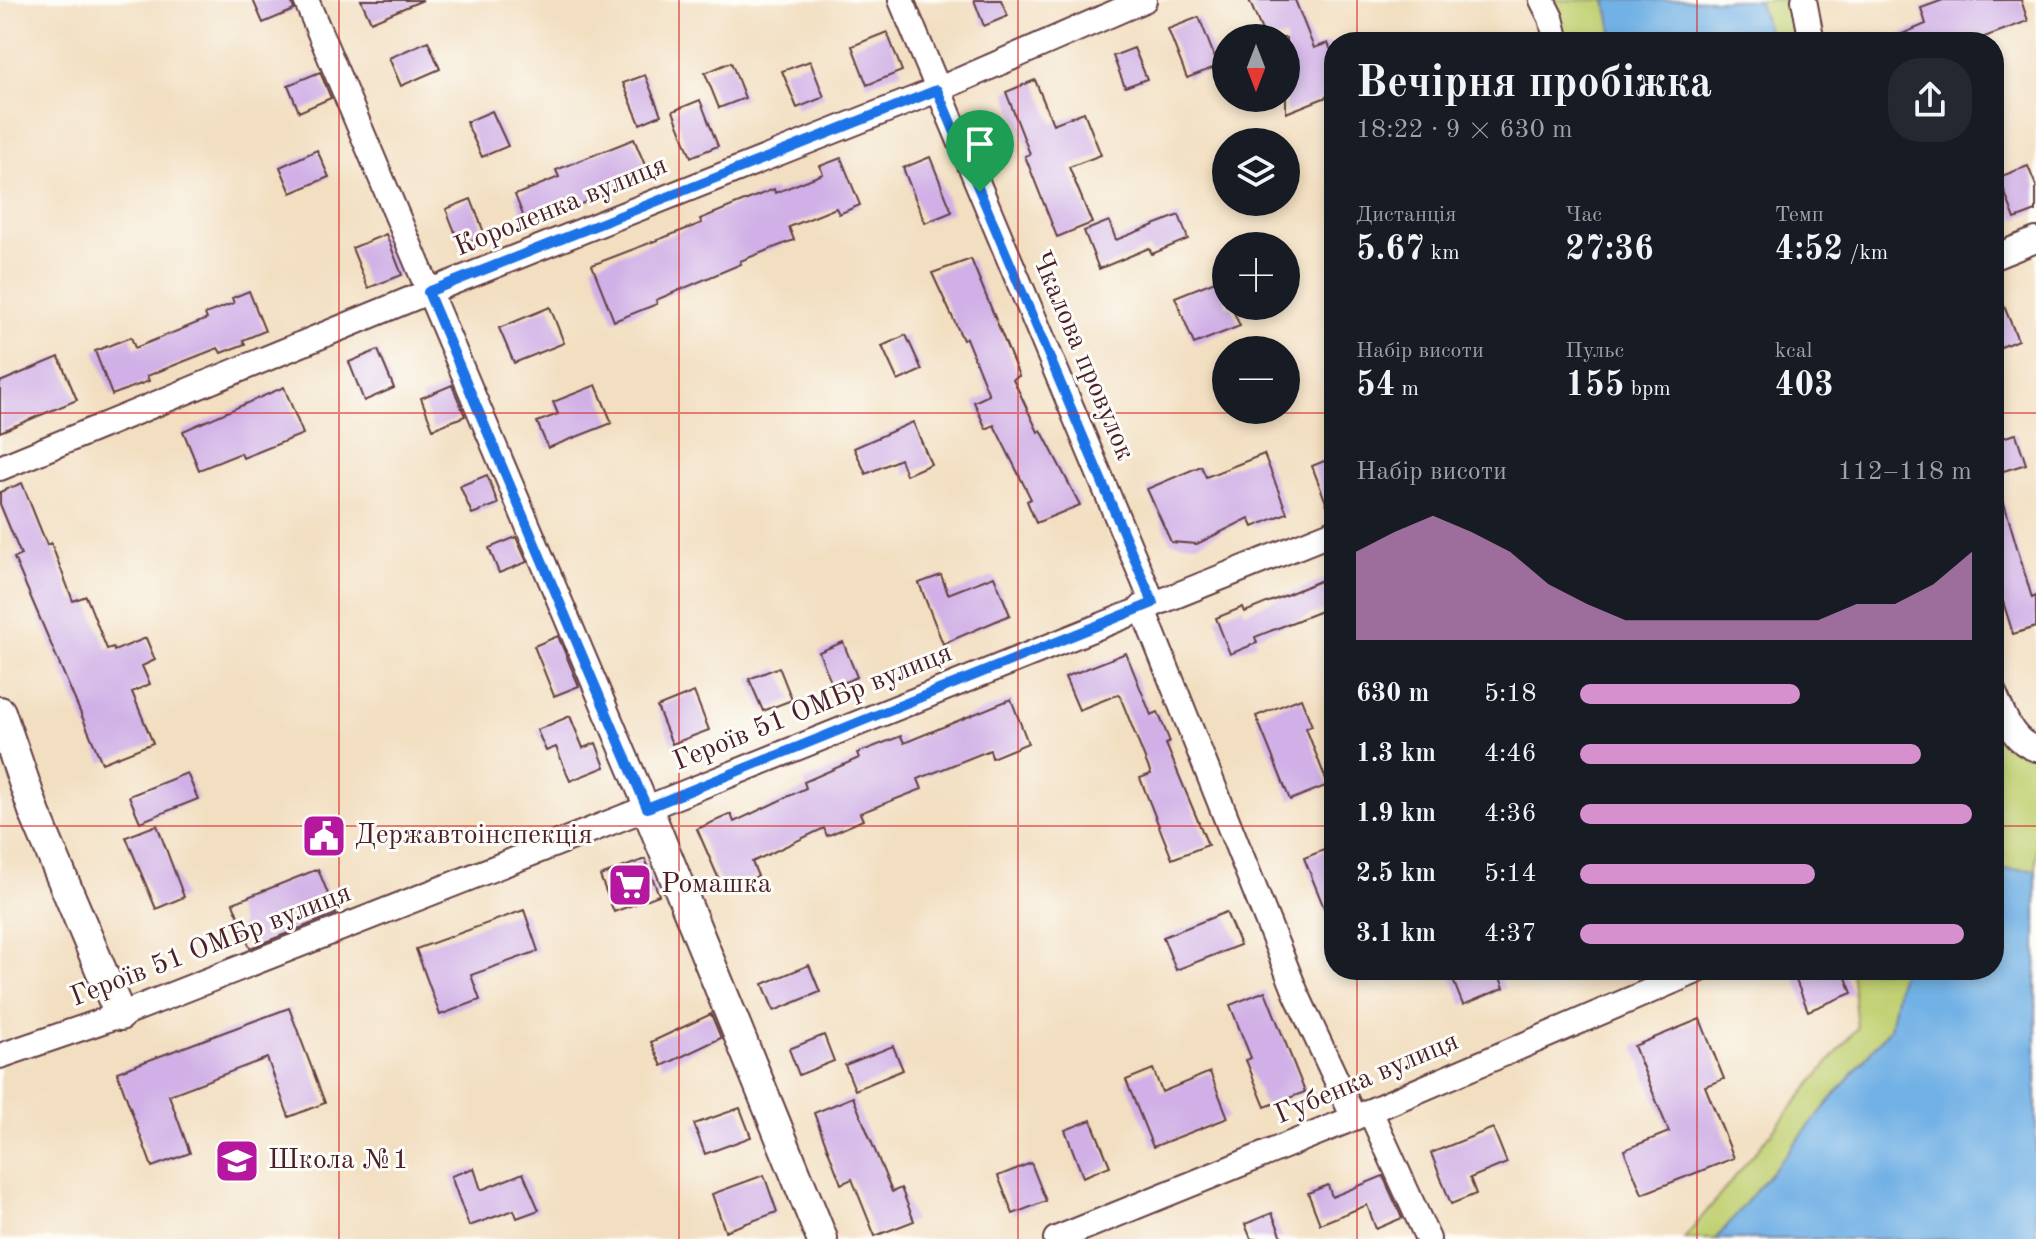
<!DOCTYPE html>
<html lang="uk">
<meta charset="utf-8">
<style>
body{margin:0;font-family:"Old Standard TT",serif;background:#242831;color:#f1f3f6;height:100vh;display:flex;flex-direction:column;font-size:30px;white-space:nowrap}
*{box-sizing:border-box;margin:0}
p{font-size:26px;color:#9ea1a6}
.icon{flex:none;width:44px;height:44px;fill:none;stroke:currentColor;stroke-width:2;stroke-linecap:round;stroke-linejoin:round}
.map{position:relative;flex:1;overflow:hidden}
.sheet{position:absolute;left:1324px;top:32px;width:680px;height:948px;display:flex;flex-direction:column;background:#171b24;border-radius:32px;box-shadow:0 4px 12px #0003}
.sheet>*{flex:none}
.needle{width:52px;rotate:180deg}
.fabs{position:absolute;left:1212px;top:24px;display:grid;gap:16px}
.fabs a{display:grid;place-items:center;width:88px;height:88px;border-radius:50%;background:#171b24;box-shadow:0 4px 12px #0003;font-size:40px}
.pin{position:absolute;display:grid;place-items:center;width:68px;height:68px;color:#fff;margin:-82px -34px;border-radius:50% 50% 50% 0;rotate:-45deg;box-shadow:0 0 8px #0007}
.pin .icon{rotate:45deg}
.round{display:grid;place-items:center;flex:none;width:84px;height:84px;border-radius:32px;background:#242831}
.headline{display:flex;align-items:center;justify-content:space-between;height:136px;padding:0 32px}
h1{font-size:44px;font-weight:600;line-height:60px}
.metrics{display:grid;grid-template-columns:repeat(3,1fr);gap:12px;height:136px;padding:8px 32px}
.metrics div{display:grid;align-content:center}
.metrics b{font-size:34px;font-weight:600}
.metrics small{font-size:22px;font-weight:400}
.metrics p{font-size:22px}
.chart{height:224px;padding:16px 32px}
.chart p{display:flex;justify-content:space-between}
.chart svg{width:100%;height:144px;margin-top:8px;fill:#d690ce;opacity:.7}
ul{padding:0 32px;list-style:none;font-size:26px}
li{display:grid;grid-template-columns:128px 96px 1fr;align-items:center;height:60px}
li i{height:20px;border-radius:10px;background:#d690ce}
.map>svg:first-child{display:block}
.green{fill:#c1d072;stroke:#86784e;stroke-width:2}
.water{fill:#72b1e5;stroke:#5e6888;stroke-width:2}
.building{fill:#d0b0e6}
.lines{fill:none;stroke-linecap:round;stroke-linejoin:round}
.minor-casing{stroke:#633c41;stroke-width:28}
.tertiary-casing{stroke:#633c41;stroke-width:34}
.minor{stroke:#fff;stroke-width:24}
.tertiary{stroke:#fff;stroke-width:30}
.route-casing{stroke:#fff;stroke-width:16}
.route{stroke:#1a73e8;stroke-width:10}
.grid{fill:none;stroke:#d62828;stroke-width:2;stroke-opacity:0.55}
.labels{text-anchor:middle;dominant-baseline:central;stroke-width:6;stroke-linejoin:round;paint-order:stroke}
.street-label{font-size:28px;fill:#4a1f2b;stroke:#fdfcf7}
.poi-label{font-size:28px;fill:#4a1f2b;stroke:#fdfcf7;text-anchor:start}
</style>
<div class="map">
<svg width="2036" height="1239" viewBox="0 0 2036 1239">
<rect width="100%" height="100%" fill="#fdfcf7"/>
<filter id="ink" filterUnits="userSpaceOnUse"><feTurbulence type="fractalNoise" baseFrequency=".0125" numOctaves="2"/><feDisplacementMap in="SourceGraphic" scale="16" xChannelSelector="R" yChannelSelector="G"/><feConvolveMatrix kernelMatrix="1 2 1 2 8 2 1 2 1" color-interpolation-filters="sRGB"/></filter>
<filter id="wash" filterUnits="userSpaceOnUse"><feTurbulence type="fractalNoise" baseFrequency=".006" numOctaves="4" result="noise"/><feDisplacementMap in="SourceGraphic" scale="32" xChannelSelector="R" yChannelSelector="G"/><feGaussianBlur stdDeviation="1.8" result="paint"/><feColorMatrix in="noise" values="0 0 0 0 0 0 0 0 0 0 0 0 0 0 0 0 0 1.4 0 .05"/><feComposite in="paint" operator="in"/></filter>
<g filter="url(#wash)">
<rect width="100%" height="100%" fill="#f2dec0"/>
<path class="green" d="M1542,0H1804L1812,42H1557Z
M1994,684L2014,743L2036,736V1239H1684L1857,1028L1851,970H1994Z"/>
<path class="water" d="M1606,0H1758L1772,42H1614Z
M1994,869L2036,870V1239H1716L1890,1028L1901,970H1994Z"/>
<g id="blocks">
<path class="building" d="M253,0H291L294,10L263,23Z
M361,0H423L371,22Z
M974,0H1001L1008,16L984,26Z
M1249,0H1295L1314,48L1328,43L1334,58V94L1286,113V38H1265Z
M1943,0H2021L2028,21L1971,42H1883L1926,24L1921,8Z
M1199,17L1218,66L1187,78L1168,29Z
M887,32L902,71L867,85L852,46Z
M428,41L440,69L401,86L389,58Z
M1134,48L1147,79L1125,87L1113,56Z
M810,61L824,97L797,108L782,71Z
M731,62L745,98L719,108L705,73Z
M320,72L331,98L299,112L288,85Z
M645,75L661,115L640,124L623,83Z
M1035,80L1053,124L1084,112L1101,155L1069,167L1092,223L1057,237L1025,156L1030,154L1006,92Z
M700,100L718,146L691,157L673,111Z
M492,111L508,146L482,157L466,122Z
M634,139L650,177L527,225L515,195L559,177L556,170Z
M317,150L329,177L291,193L280,167Z
M930,157L952,212L925,223L903,168Z
M841,158L860,205L839,214L836,208L789,227L794,240L740,261L741,264L656,300L657,304L614,321L592,265L702,223L700,219L774,189L775,193L823,174L820,166Z
M2028,166L2036,186V211L2015,219L1999,177Z
M471,199L485,235L460,245L446,209Z
M1179,215L1188,239L1152,254L1149,248L1099,269L1084,231L1109,221L1116,240Z
M386,234L402,275L368,288L352,248Z
M971,259L1019,376L1013,379L1038,432L1041,430L1080,505L1036,523L1027,501L1031,499L994,425L986,429L974,402L989,395L966,338L963,340L932,273Z
M1220,279L1226,293V306H1231L1240,326L1194,344L1175,297Z
M1994,282L2018,340L1994,350Z
M249,291L265,331L243,340L245,344L221,353L218,348L147,376L149,381L112,395L95,351L131,337L135,348L207,319L205,314L234,303L232,298Z
M550,307L564,343L514,363L499,328Z
M906,335L922,370L898,381L882,346Z
M378,350L394,388L364,401L349,362Z
M59,357L77,400L0,432V382Z
M452,385L465,416L433,429L421,398Z
M596,385L612,423L548,448L537,422L558,414L553,402Z
M284,387L303,434L243,458L241,453L199,470L183,431Z
M913,422L931,464L906,475L900,459L866,474L854,448Z
M2016,434L2026,464L1994,474V440Z
M1264,454L1287,513L1253,527L1249,518L1197,544L1171,542L1147,489L1201,466L1206,477Z
M1334,457V517L1332,518L1312,466Z
M487,475L498,504L472,514L460,486Z
M22,483L47,545L51,543L73,601L86,596L107,649L113,647L114,651L146,638L155,660L142,666L150,684L132,692L153,743L102,763L14,558L21,555L0,504V492Z
M1994,486H1999L2032,598L2036,596V627L2013,634L1994,572Z
M516,537L527,562L499,573L489,548Z
M941,575L948,594L994,576L1010,615L943,644L919,583Z
M1334,575V606L1255,637L1257,643L1230,654L1216,618L1243,607L1245,612Z
M558,636L579,686L554,696L534,646Z
M843,642L857,677L833,687L819,652Z
M1126,653L1151,715L1158,712L1170,742L1166,744L1208,845L1172,859L1140,778L1151,774L1119,694L1079,710L1065,677Z
M779,667L792,700L763,711L749,679Z
M694,692L709,730L672,744L657,707Z
M1301,698L1312,726L1306,728L1328,785L1290,800L1256,716Z
M1011,699L1028,743L992,758L990,750L918,779L922,789L860,813L863,820L827,836L824,828L752,862L758,876L724,891L697,829L731,814L734,822L806,788L804,782L859,758L857,753L901,736L904,743Z
M570,716L583,748L596,743L605,767L570,781L556,747L546,751L537,730Z
M187,773L198,799L140,822L129,796Z
M157,825L184,897L156,909L126,837Z
M1334,846V929L1333,930L1304,858Z
M645,859L659,895L614,912L600,876Z
M318,869L336,914L250,948L233,903Z
M524,910L538,951L471,975L480,1000L440,1015L416,949Z
M1226,912L1240,945L1176,970L1163,937Z
M809,965L820,992L774,1011L763,984Z
M1449,970H1497L1504,988L1463,1005Z
M1792,970H1843L1852,993L1808,1011Z
M1265,991L1305,1092L1265,1107L1246,1060L1251,1058L1230,1005Z
M289,1008L325,1103L289,1117L267,1058L169,1095L190,1153L152,1167L117,1072Z
M711,1014L721,1038L662,1066L651,1042Z
M1700,1019L1724,1079L1705,1086L1734,1158L1642,1194L1624,1150L1669,1132L1634,1046Z
M824,1035L834,1061L799,1075L789,1049Z
M893,1046L903,1070L855,1090L845,1065Z
M1153,1069L1162,1092L1210,1072L1228,1118L1153,1147L1126,1080Z
M853,1097L892,1192L901,1188L914,1221L875,1236L852,1179L841,1184L814,1113Z
M740,1108L751,1137L705,1154L694,1124Z
M1091,1120L1110,1166L1083,1177L1065,1130Z
M1493,1128L1507,1163L1470,1178L1476,1194L1451,1204L1431,1153Z
M1031,1163L1046,1201L1013,1214L998,1176Z
M474,1168L481,1190L523,1173L539,1210L517,1218L514,1210L469,1226L451,1176Z
M764,1175L777,1212L725,1231L712,1194Z
M1383,1176L1402,1218L1376,1229L1367,1205L1320,1224L1308,1193L1328,1185L1332,1197Z
M1272,1213L1283,1239H1251L1245,1224Z"/>
</g>
</g>
<g filter="url(#ink)">
<use href="#blocks" fill-opacity="0" stroke="#633c41" stroke-width="2"/>
<g class="lines">
<g class="minor-casing">
<path id="minor" d="M306,0L647,808
M901,0L1153,603
M1542,0L1551,18L1557,42
M1804,0L1812,42
M1994,257L2036,240
M0,468L428,292L937,90L1144,0
M1142,607L1296,993L1354,1118
M1994,693C2004,715 2011,741 2036,749
M0,1056L120,1015L647,808L1334,532
M1370,1111L1428,1239
M1056,1239L1354,1118L1699,970"/>
</g>
<g class="tertiary-casing">
<path id="tertiary" d="M0,712L35,814L120,1015
M647,808L822,1239"/>
</g>
<use href="#minor" class="minor"/>
<use href="#tertiary" class="tertiary"/>
</g>
</g>
<g class="lines" filter="url(#ink)">
<g class="route-casing">
<path id="route" d="M937,90L1153,603L647,808L428,292Z"/>
</g>
<use href="#route" class="route"/>
</g>
<path class="grid" d="M339,0V1239M679,0V1239M1018,0V1239M1357,0V42M1697,0V42M0,413H1334M1994,413H2036M0,826H1334M1994,826H2036M1357,970V1239M1697,970V1239"/>
<defs>
<g id="civic-square" transform="scale(2.3)"><rect x="-9" y="-9" width="18" height="18" rx="4" fill="#b5179e" stroke="#fdfcf7"/><path d="M-.6-6.5H3V-4.5H.6V-3L4-1V1h2V6H-6V1h2V-1L-.6-3ZM-1.2 2.5V6h2.4V2.5Z" fill="#fff"/></g>
<g id="supermarket-square" transform="scale(2.3)"><rect x="-9" y="-9" width="18" height="18" rx="4" fill="#b5179e" stroke="#fdfcf7"/><path d="M-6-5.5h2.5l.6 2H6L4.5 2H-2.5L-4.4-4H-6ZM-1.5 3.2a1.3 1.3 0 1 0 .1 0ZM3 3.2a1.3 1.3 0 1 0 .1 0Z" fill="#fff"/></g>
<g id="school-square" transform="scale(2.3)"><rect x="-9" y="-9" width="18" height="18" rx="4" fill="#b5179e" stroke="#fdfcf7"/><path d="M0-5L7-2L0 1L-7-2ZM-4 1L0 2.5L4 1V4Q0 6-4 4Z" fill="#fff"/></g>
</defs>
<g fill-rule="evenodd">
<use href="#civic-square" x="324" y="836"/>
<use href="#supermarket-square" x="630" y="885"/>
<use href="#school-square" x="237" y="1161"/>
</g>
<g class="labels">
<g class="street-label">
<text transform="translate(561 207) rotate(-22)">Короленка вулиця</text>
<text transform="translate(1082 356) rotate(67)">Чкалова провулок</text>
<text transform="translate(813 708) rotate(-22)">Героїв 51 ОМБр вулиця</text>
<text transform="translate(211 946) rotate(-21)">Героїв 51 ОМБр вулиця</text>
<text transform="translate(1367 1079) rotate(-23)">Губенка вулиця</text>
</g>
<g class="poi-label">
<text x="355" y="836">Державтоінспекція</text>
<text x="661" y="885">Ромашка</text>
<text x="268" y="1161">Школа №1</text>
</g>
</g>
</svg>
<div class="fabs">
<a><svg class="needle" viewBox="-14 -14 28 28"><path d="M0-13l5 13h-10z" fill="#e53935"/><path d="M0 13l5-13h-10z" fill="#9ea1a6"/></svg></a>
<a><svg class="icon" aria-label="layers" viewBox="0 0 24 24"><path d="M12 4l9 5-9 5-9-5zM3 14l9 5 9-5"/></svg></a>
<a>+</a>
<a>−</a>
</div>
<div class="pin" style="left:980px;top:192px;background:#1e9e55"><svg class="icon" aria-label="arrive" viewBox="0 0 24 24"><path d="M6 21V4h12l-3 4 3 4H6"/></svg></div>
<section class="sheet">
<div class="headline"><div><h1>Вечірня пробіжка</h1><p>18:22 · 9 × 630 m</p></div><a class="round"><svg class="icon" aria-label="share" viewBox="0 0 24 24"><path d="M12 15V3M7 8l5-5 5 5M5 13v7h14v-7"/></svg></a></div>
<div class="metrics">
<div><p>Дистанція</p><b>5.67<small> km</small></b></div>
<div><p>Час</p><b>27:36</b></div>
<div><p>Темп</p><b>4:52<small> /km</small></b></div>
</div>
<div class="metrics">
<div><p>Набір висоти</p><b>54<small> m</small></b></div>
<div><p>Пульс</p><b>155<small> bpm</small></b></div>
<div><p>kcal</p><b>403</b></div>
</div>
<div class="chart"><p><span>Набір висоти</span>112–118 m</p>
<svg viewBox="0 0 160 44" preserveAspectRatio="none"><path d="M0 44V17L10 11L20 6L30 11L40 17L50 27L60 33L70 38L80 38L90 38L100 38L110 38L120 38L130 33L140 33L150 27L160 17V44z"/></svg>
</div>
<ul>
<li><b>630 m</b>5:18<i style="width:56%"></i></li>
<li><b>1.3 km</b>4:46<i style="width:87%"></i></li>
<li><b>1.9 km</b>4:36<i style="width:100%"></i></li>
<li><b>2.5 km</b>5:14<i style="width:60%"></i></li>
<li><b>3.1 km</b>4:37<i style="width:98%"></i></li>
</ul>
</section>
</div>
